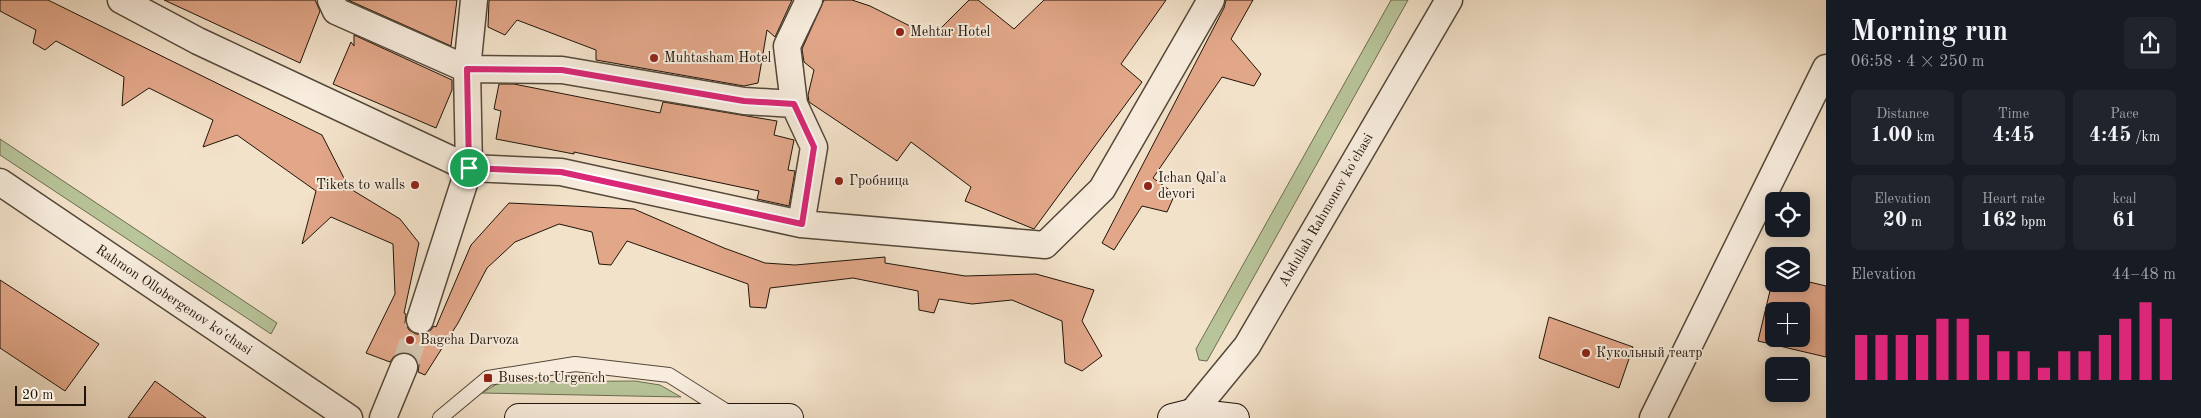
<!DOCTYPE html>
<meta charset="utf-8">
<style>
body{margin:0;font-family:"Old Standard TT",serif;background:#20242c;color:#f1f3f6;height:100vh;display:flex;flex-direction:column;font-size:19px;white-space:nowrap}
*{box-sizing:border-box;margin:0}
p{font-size:16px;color:#9ea1a6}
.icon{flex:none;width:28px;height:28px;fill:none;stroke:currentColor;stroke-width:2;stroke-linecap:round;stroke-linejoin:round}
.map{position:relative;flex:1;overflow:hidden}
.side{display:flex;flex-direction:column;background:#171b24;width:375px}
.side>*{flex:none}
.buttons{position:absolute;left:1765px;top:192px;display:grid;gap:10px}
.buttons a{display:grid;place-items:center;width:45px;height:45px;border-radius:8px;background:#171b24;box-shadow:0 2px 12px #0003;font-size:25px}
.scale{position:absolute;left:15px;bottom:12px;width:71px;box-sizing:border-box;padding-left:5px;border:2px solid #1f1409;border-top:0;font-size:14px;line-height:18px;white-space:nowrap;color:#1f1409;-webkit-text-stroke:4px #f7ecdd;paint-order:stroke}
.pin{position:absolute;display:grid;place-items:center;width:42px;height:42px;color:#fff;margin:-21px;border:2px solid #fff;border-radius:50%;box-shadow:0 1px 5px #0007}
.round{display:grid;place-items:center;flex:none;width:52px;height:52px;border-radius:8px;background:#20242c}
.overview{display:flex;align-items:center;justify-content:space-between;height:85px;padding:0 25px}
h1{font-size:28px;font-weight:700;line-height:38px}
.stats{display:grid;grid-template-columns:repeat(3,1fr);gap:8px;height:85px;padding:5px 25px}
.stats div{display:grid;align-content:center;border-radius:8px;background:#20242c;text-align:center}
.stats b{font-size:21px;font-weight:700}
.stats small{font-size:14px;font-weight:400}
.stats p{font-size:14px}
.chart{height:140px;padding:10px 25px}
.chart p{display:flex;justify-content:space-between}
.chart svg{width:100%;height:90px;margin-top:5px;stroke:#db2777;stroke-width:6}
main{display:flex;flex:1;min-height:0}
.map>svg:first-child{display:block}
.green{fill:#b8c499;stroke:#6c6c51}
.building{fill:#e2a789;stroke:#1f1409;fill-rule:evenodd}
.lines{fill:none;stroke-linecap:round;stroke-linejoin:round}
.street-tunnel{stroke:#d3c3ad;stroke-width:26;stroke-dasharray:26 13;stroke-linecap:butt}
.lane-casing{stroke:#544839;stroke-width:16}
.street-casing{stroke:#544839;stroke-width:29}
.secondary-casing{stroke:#1f1409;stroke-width:30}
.lane{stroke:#f7ecdd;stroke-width:14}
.street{stroke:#f7ecdd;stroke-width:26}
.secondary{stroke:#f7ecdd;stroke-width:28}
.route-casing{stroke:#fff;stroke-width:10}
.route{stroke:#db2777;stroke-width:6}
.poi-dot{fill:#8f2418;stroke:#f7ecdd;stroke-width:2}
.labels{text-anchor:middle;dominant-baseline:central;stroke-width:4;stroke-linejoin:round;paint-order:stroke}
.poi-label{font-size:14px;fill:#1f1409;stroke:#f7ecdd;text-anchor:start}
.street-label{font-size:14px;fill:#1f1409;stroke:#f7ecdd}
</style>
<main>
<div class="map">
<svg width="1826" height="418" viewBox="0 0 1826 418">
<rect width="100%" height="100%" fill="#f3e2ca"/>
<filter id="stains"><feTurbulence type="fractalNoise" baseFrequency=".004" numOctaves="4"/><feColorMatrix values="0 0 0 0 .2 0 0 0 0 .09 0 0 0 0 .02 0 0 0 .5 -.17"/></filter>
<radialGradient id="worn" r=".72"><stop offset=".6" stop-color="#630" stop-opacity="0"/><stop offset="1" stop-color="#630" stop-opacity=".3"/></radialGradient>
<path class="green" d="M1391,0H1408L1207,361L1199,360L1196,349Z
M0,139L277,323L271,334L0,155Z
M635,381L660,385L681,397L482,393L500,382Z"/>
<path class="building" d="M0,0H48L322,135L349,188L400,219L419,243L404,313L406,314L405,323L409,330L416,334H424L430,331L434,326L436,327L471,245L509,203L634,209L724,248L765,263L795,265L885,257V263L965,276L1036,274L1094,290L1082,321L1102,356L1082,371L1065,363L1062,321L1012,300L972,304L939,299L934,313L919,310L918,291L853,278L770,288L766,308L750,307L748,284L627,241L611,265L599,264L592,232L559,224L515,242L487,268L458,323L425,375L418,372L419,365L416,358L409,353L402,352L395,355L390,362L366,353L395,294L393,244L331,217L302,244L316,191L237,135L203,147L213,120L149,88L122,106L124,77L56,41L45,50L33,43L36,30L0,11Z
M164,0H315L320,11L300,63Z
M348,0H457L451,46Z
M489,0H792L775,37L767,30L758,83L744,86L596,60V50L517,20L505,35L488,27Z
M824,0H852L870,6L932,37L969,0H978L1014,29L1044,0H1166L1121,64L1142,82L1034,229L965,201L971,187L911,142L897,161L809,102L808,95L814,70L804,62L802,49Z
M1226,0H1253L1231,39L1261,74L1254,86L1222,77L1153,178L1175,194L1167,212L1142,206L1114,250L1102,243L1224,8Z
M354,35L452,80V90L436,128L333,84L351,42L354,46Z
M499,84H514L660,113L663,102L777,121L774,135L794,140L788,170L795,171L789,206L757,199L759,191L574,152V154L496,139L501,111L494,109Z
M1774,274V284H1801V280L1826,286V357L1758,341ZM1774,311H1801V339H1774Z
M0,280L99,344L65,391L0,348Z
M1549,317L1633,347L1619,388L1539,358Z
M155,381L206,418H128Z"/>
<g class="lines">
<path class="street-tunnel" d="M404,367L420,320"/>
<g class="lane-casing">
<path id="lane" d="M440,418L488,378L575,364L669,375L729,413"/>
</g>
<g class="street-casing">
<path id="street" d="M121,0L198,41L469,168L561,172L801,224L1045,245L1102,189L1211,0
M331,0L336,11L467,69L562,70L744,101L794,104
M0,182L349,418
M801,224L814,147L794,104L787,46L809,0
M420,320L469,168L467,69L474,0
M1192,413L1247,346L1449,0
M383,418L404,367
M1653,418L1826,68"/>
</g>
<g class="secondary-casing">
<path id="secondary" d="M519,418H789
M1172,418L1192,413L1235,418"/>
</g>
<use href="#lane" class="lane"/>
<use href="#street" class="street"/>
<use href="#secondary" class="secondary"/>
</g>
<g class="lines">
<g class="route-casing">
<path id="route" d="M467,69L562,70L744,101L794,104L814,147L802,224L561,172L469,168Z"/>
</g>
<use href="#route" class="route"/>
</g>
<g class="poi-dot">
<circle cx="900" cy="32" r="5"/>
<circle cx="654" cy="58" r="5"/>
<circle cx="839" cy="181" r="5"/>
<circle cx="415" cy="185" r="5"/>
<circle cx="1148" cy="186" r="5"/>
<circle cx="410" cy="340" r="5"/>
<circle cx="1586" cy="353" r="5"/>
<rect x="483" y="373" width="10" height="10" rx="2.5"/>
</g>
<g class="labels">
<g class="poi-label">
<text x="910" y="32">Mehtar Hotel</text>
<text x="664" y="58">Muhtasham Hotel</text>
<text x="1158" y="178">Ichan Qal'a<tspan x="1158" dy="16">devori</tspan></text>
<text x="849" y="181">Гробница</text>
<text x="405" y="185" text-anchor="end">Tikets to walls</text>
<text x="420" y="340">Bagcha Darvoza</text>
<text x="1596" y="353">Кукольный театр</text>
<text x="498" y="378">Buses to Urgench</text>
</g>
<g class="street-label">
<text transform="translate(1326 210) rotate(-60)">Abdullah Rahmonov ko'chasi</text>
<text transform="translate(174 300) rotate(34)">Rahmon Ollobergenov ko'chasi</text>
</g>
</g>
<rect width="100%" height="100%" filter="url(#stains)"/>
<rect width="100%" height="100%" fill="url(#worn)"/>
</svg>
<div class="buttons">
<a><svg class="icon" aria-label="locate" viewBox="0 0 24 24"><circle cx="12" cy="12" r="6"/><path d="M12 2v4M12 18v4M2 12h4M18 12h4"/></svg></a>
<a><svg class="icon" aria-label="layers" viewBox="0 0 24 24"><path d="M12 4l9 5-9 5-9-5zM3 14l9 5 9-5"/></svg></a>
<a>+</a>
<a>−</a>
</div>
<div class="scale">20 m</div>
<div class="pin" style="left:469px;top:168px;background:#1e9e55"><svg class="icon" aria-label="arrive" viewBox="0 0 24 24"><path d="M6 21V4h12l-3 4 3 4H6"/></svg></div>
</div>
<section class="side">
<div class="overview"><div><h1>Morning run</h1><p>06:58 · 4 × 250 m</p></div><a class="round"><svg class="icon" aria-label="share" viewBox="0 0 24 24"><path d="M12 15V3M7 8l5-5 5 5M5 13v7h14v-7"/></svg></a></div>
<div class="stats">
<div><p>Distance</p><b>1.00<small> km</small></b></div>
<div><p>Time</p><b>4:45</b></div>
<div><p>Pace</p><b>4:45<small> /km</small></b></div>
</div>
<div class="stats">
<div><p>Elevation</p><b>20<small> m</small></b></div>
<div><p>Heart rate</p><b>162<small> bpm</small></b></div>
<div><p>kcal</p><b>61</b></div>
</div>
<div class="chart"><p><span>Elevation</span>44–48 m</p>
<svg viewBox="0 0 160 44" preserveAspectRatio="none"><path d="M5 44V22M15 44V22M25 44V22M35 44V22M45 44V14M55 44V14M65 44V22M75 44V30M85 44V30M95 44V38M105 44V30M115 44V30M125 44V22M135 44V14M145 44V6M155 44V14"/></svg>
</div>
</section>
</main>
